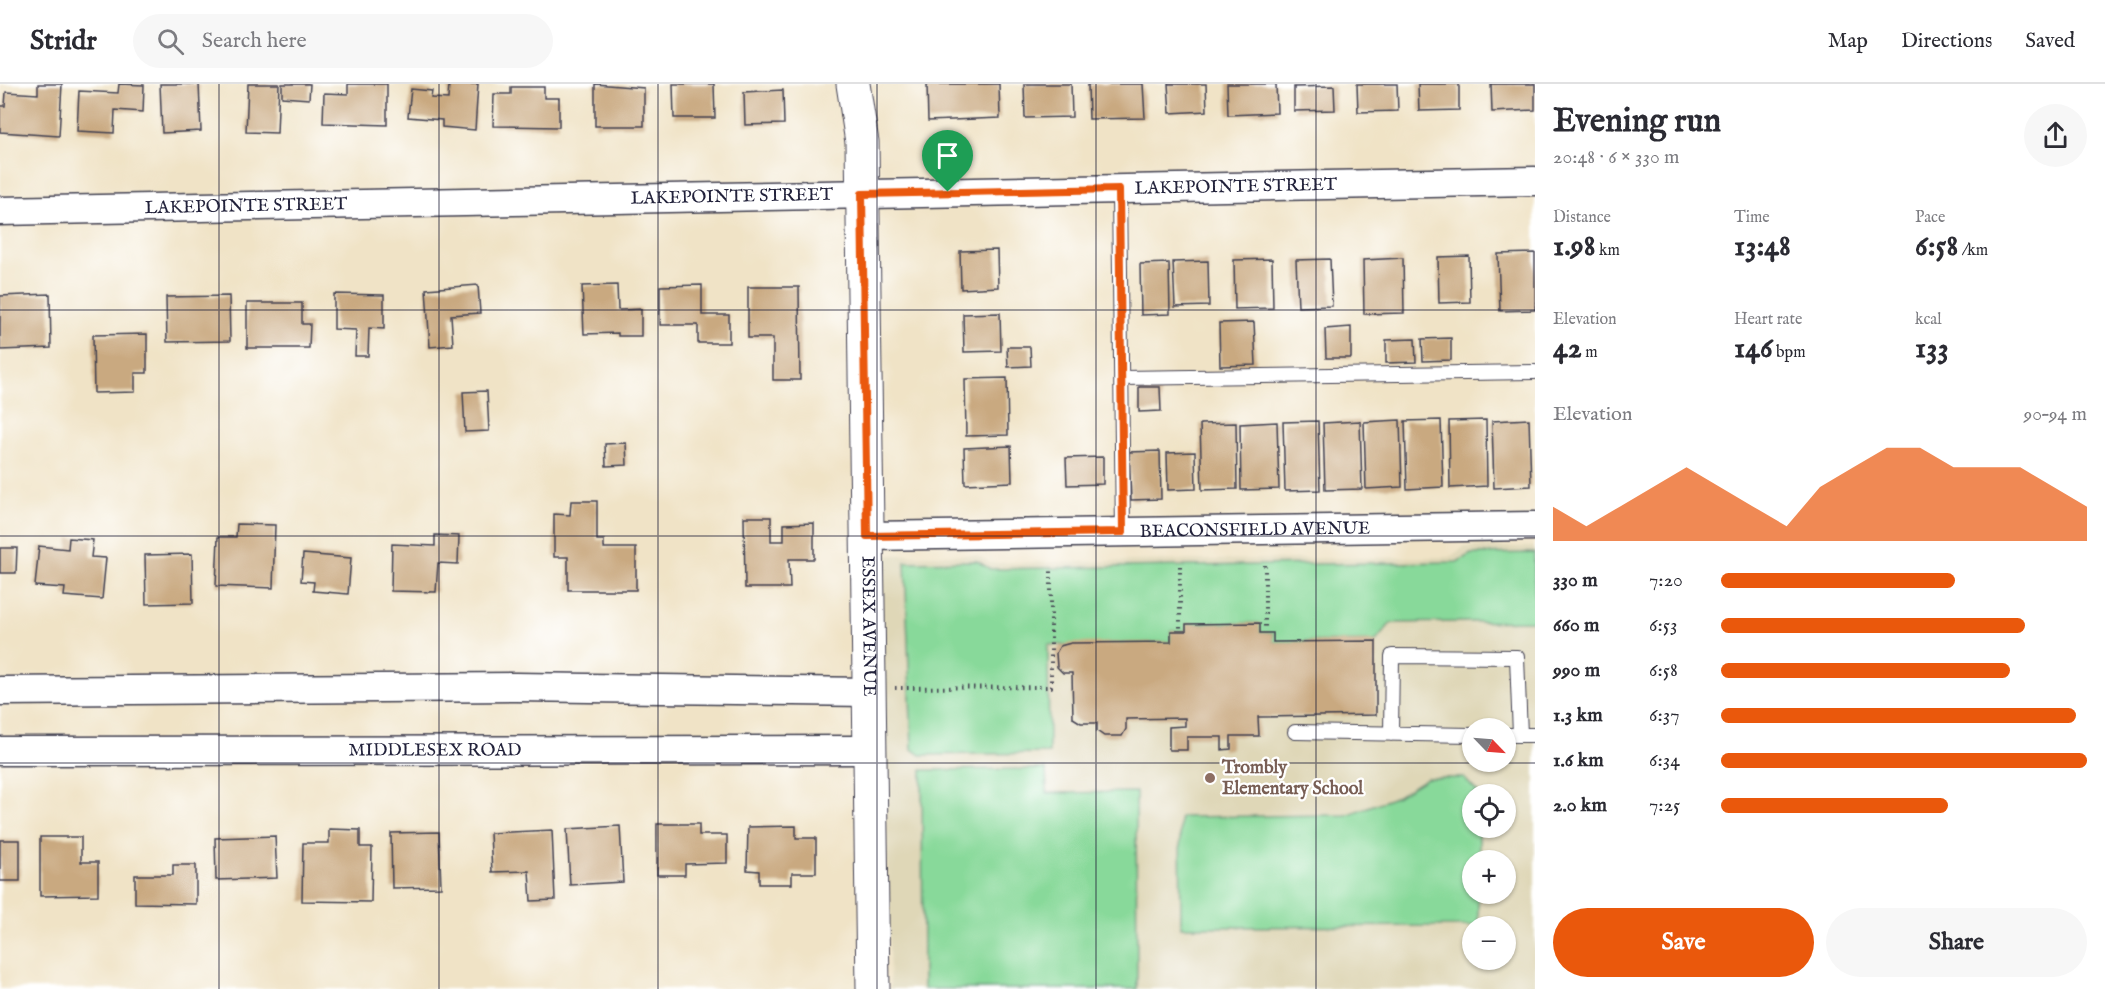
<!DOCTYPE html>
<meta charset="utf-8">
<style>
body{margin:0;font-family:"IM FELL English",serif;background:#f7f7f7;color:#2b2b33;height:100vh;display:flex;flex-direction:column;font-size:22px;white-space:nowrap}
*{box-sizing:border-box;margin:0}
p{font-size:20px;color:#7c7c81}
.icon{flex:none;width:33px;height:33px;fill:none;stroke:currentColor;stroke-width:2;stroke-linecap:round;stroke-linejoin:round}
.map{position:relative;flex:1;overflow:hidden}
.sheet{display:flex;flex-direction:column;background:#fff;width:570px}
.sheet>*{flex:none}
.needle{width:39px;rotate:115deg}
.controls{position:absolute;left:1462px;top:634px;display:grid;gap:12px}
.controls a{display:grid;place-items:center;width:54px;height:54px;border-radius:50%;background:#fff;box-shadow:0 2px 4px #0004;font-size:30px}
.pin{position:absolute;display:grid;place-items:center;width:51px;height:51px;color:#fff;margin:-62px -26px;border-radius:50% 50% 50% 0;rotate:-45deg;box-shadow:0 0 6px #0007}
.pin .icon{rotate:45deg}
.round{display:grid;place-items:center;flex:none;width:63px;height:63px;border-radius:32px;background:#f7f7f7}
.summary{display:flex;align-items:center;justify-content:space-between;height:102px;padding:0 18px}
h1{font-size:33px;font-weight:700;line-height:45px}
.figures{display:grid;grid-template-columns:repeat(3,1fr);gap:9px;height:102px;padding:6px 18px}
.figures div{display:grid;align-content:center}
.figures b{font-size:30px;font-weight:700}
.figures small{font-size:16px;font-weight:400}
.figures p{font-size:16px}
.chart{height:168px;padding:12px 18px}
.chart p{display:flex;justify-content:space-between}
.chart svg{width:100%;height:108px;margin-top:6px;fill:#ea580c;opacity:.7}
.primary-button{display:flex;gap:12px;margin-top:auto;padding:12px 18px}
.primary-button a{flex:1;height:69px;border-radius:36px;background:#ea580c;color:#fff;font-size:24px;font-weight:700;line-height:69px;text-align:center}
.primary-button a+a{background:#f7f7f7;color:#2b2b33}
ul{padding:0 18px;list-style:none;font-size:20px}
li{display:grid;grid-template-columns:96px 72px 1fr;align-items:center;height:45px}
li i{height:15px;border-radius:8px;background:#ea580c}
header{display:flex;align-items:center;gap:36px;box-sizing:border-box;height:84px;padding:0 30px;background:#fff;border-bottom:2px solid #e1e1e2}
header strong{font-size:28px}
nav{display:flex;gap:33px;margin-inline-start:auto;font-size:21px}
.search{width:420px;height:54px;background:#f7f7f7;display:flex;align-items:center;gap:15px;box-sizing:border-box;padding:0 21px;border-radius:33px;color:#7c7c81;font-size:22px}
main{display:flex;flex:1;min-height:0}
.map>svg:first-child{display:block}
.built{fill:#dfd7b7;fill-rule:evenodd}
.green{fill:#88d99a;stroke:#557e6a;stroke-width:1.5}
.building{fill:#c9a980}
.lines{fill:none;stroke-linecap:round;stroke-linejoin:round}
.lane-casing{stroke:#413f50;stroke-width:16}
.street-casing{stroke:#413f50;stroke-width:31}
.secondary-casing{stroke:#413f50;stroke-width:35}
.path{stroke:#413f50;stroke-width:4;stroke-dasharray:1.5 4.5;stroke-linecap:butt}
.lane{stroke:#fff;stroke-width:14}
.street{stroke:#fff;stroke-width:28}
.secondary{stroke:#fff;stroke-width:33}
.route-casing{stroke:#fff;stroke-width:12}
.route{stroke:#ea580c;stroke-width:8}
.grid{fill:none;stroke:#22223b;stroke-width:1.5;stroke-opacity:0.55}
.education-dot{fill:#8d6e63;stroke:#fff;stroke-width:2}
.labels{text-anchor:middle;dominant-baseline:central;stroke-width:4.5;stroke-linejoin:round;paint-order:stroke}
.street-label{font-size:18px;fill:#22223b;stroke:#fff}
.education-label{font-size:18px;font-weight:bold;fill:#785e54;stroke:#fff;text-anchor:start}
</style>
<header>
<strong>Stridr</strong>
<div class="search"><svg class="icon" aria-label="search" viewBox="0 0 24 24"><circle cx="10" cy="10" r="6"/><path d="M15 15l6 6"/></svg>Search here</div>
<nav><a>Map</a><a>Directions</a><a>Saved</a></nav>
</header>
<main>
<div class="map">
<svg width="1535" height="905" viewBox="0 0 1535 905">
<rect width="100%" height="100%" fill="#fff"/>
<filter id="ink" filterUnits="userSpaceOnUse"><feTurbulence type="fractalNoise" baseFrequency=".0167" numOctaves="2"/><feDisplacementMap in="SourceGraphic" scale="12" xChannelSelector="R" yChannelSelector="G"/><feConvolveMatrix kernelMatrix="1 2 1 2 8 2 1 2 1" color-interpolation-filters="sRGB"/></filter>
<filter id="wash" filterUnits="userSpaceOnUse"><feTurbulence type="fractalNoise" baseFrequency=".008" numOctaves="4" result="noise"/><feDisplacementMap in="SourceGraphic" scale="24" xChannelSelector="R" yChannelSelector="G"/><feGaussianBlur stdDeviation="1.35" result="paint"/><feColorMatrix in="noise" values="0 0 0 0 0 0 0 0 0 0 0 0 0 0 0 0 0 1.4 0 .05"/><feComposite in="paint" operator="in"/></filter>
<g filter="url(#wash)">
<rect width="100%" height="100%" fill="#f0e3c6"/>
<path class="built" d="M1464,463H1535V905H890L881,477L886,471H976L991,479L1450,473ZM1473,645H1506V678H1473ZM1473,711H1506V744H1473ZM1473,777H1506V810H1473ZM1473,843H1506V876H1473Z"/>
<path class="green" d="M1534,469L1535,537L1391,539L1376,557L1273,558V549H1260L1259,539L1187,540L1186,547H1171V558L1048,561L1049,669L920,671L912,665L905,478L977,477L990,485L1457,478L1471,470Z
M1046,685L1047,709L1136,708L1137,905H923L922,686Z
M1427,694H1464L1478,709L1473,711V744L1479,746V777H1473V810H1478V842L1181,843L1180,733L1346,731L1398,712Z"/>
<g id="blocks">
<path class="building" d="M38,0H62L59,52L0,48V22H5L6,8L38,10Z
M119,0L144,1L143,28L115,26L114,49L77,47L79,7L118,9Z
M160,0H199L201,47L162,49Z
M248,0H279L277,49L246,48Z
M282,0H310L309,15L282,13Z
M348,0H387V41L323,39L324,9L348,10Z
M449,0H478L475,46L442,43V36L408,33L411,5L432,7L431,14L448,15Z
M595,0L644,4V42H595Z
M673,0H714L715,34H674Z
M927,0H999L1000,34L928,37Z
M1024,0H1071L1072,33L1025,34Z
M1088,0H1143L1145,34L1089,35Z
M1168,0H1206L1207,27L1170,29Z
M1227,0H1276L1277,29L1228,31Z
M1357,0H1397L1398,27L1358,28Z
M1418,0H1459V26L1419,27Z
M1491,0H1535V26L1492,28Z
M1334,2L1335,26L1294,27V3Z
M511,3H544V14H559V43L493,42L494,10H511Z
M783,6L784,40L745,41L744,8Z
M997,166L998,203L961,205L960,167Z
M1535,169V226L1500,227L1498,170Z
M1469,172L1470,218L1439,219L1438,173Z
M1403,174L1404,229L1364,230L1363,176Z
M1272,175L1273,224L1235,225L1234,176Z
M1330,175L1332,222L1298,223L1296,176Z
M1208,177L1209,222L1175,223L1173,178Z
M1169,179L1170,230L1141,231L1140,180Z
M478,201L480,229L451,231L453,261L430,263L426,205Z
M617,201L618,226L641,225V252H618V249L584,250L582,202Z
M702,201V231H729V259H698V241H660V202Z
M748,203H799L800,296H773V254H748Z
M50,210L51,264L0,266V212Z
M334,210L384,211V245L369,244L368,272H355L356,246L334,245Z
M229,212L230,257L167,258L166,213Z
M247,219H302V240H310L309,264H247Z
M1000,229L1001,267L964,268L963,230Z
M1254,238L1256,281L1220,282L1219,239Z
M1351,243V274H1326L1325,245Z
M147,250V289H135V308L94,309L93,251Z
M1451,254V276L1423,277L1422,255Z
M1415,255L1416,278L1386,279V256Z
M1007,263H1030L1031,282L1008,283Z
M1007,294L1008,351L966,352L965,295Z
M1139,303H1160L1161,327L1139,328Z
M487,307L489,347L465,348L463,308Z
M1529,335L1531,402L1494,404L1492,337Z
M1400,336L1402,403L1366,405L1364,338Z
M1441,336L1443,403L1407,405L1405,337Z
M1486,336L1487,402L1450,404L1449,337Z
M1318,337L1320,406L1285,407L1283,338Z
M1360,337L1362,405L1325,406L1323,339Z
M1277,338L1279,405L1241,406L1240,340Z
M1236,339L1237,405L1202,406L1200,340Z
M626,359L627,381L606,382L605,360Z
M1011,362L1012,398L965,400L964,364Z
M1160,367L1161,415L1131,416L1129,368Z
M1195,368L1196,405L1168,406L1167,369Z
M1103,373V400L1067,401L1066,374Z
M571,417H597V456H604V464H636V506H568V473H554V430L570,431Z
M744,433H771V457H784V440L814,439V475H789L790,504H745Z
M237,440L275,441L273,504L216,502L218,453H236Z
M435,451L459,452L458,480L438,479L436,508L391,507L392,460L435,462Z
M69,454L93,456L91,473L106,474L102,515L64,512L65,504L35,502L39,462L68,465Z
M0,464H17L16,489H0Z
M192,470L193,519L146,520L145,471Z
M303,470L351,474L348,510L313,507L314,498L301,497Z
M1260,539V549H1273V558L1376,557V631L1258,633L1259,652H1231V665L1222,666V653H1187V666H1169V643L1185,642V634L1126,635V645L1122,652H1104L1097,647V639H1081L1073,634L1072,589H1063L1057,583L1056,569L1060,562L1071,559L1171,558V547H1186V540Z
M657,740H699V751H727V779L685,780V791H657Z
M620,742L623,798L570,801L567,745Z
M796,742V754H816V789H792V800H759V787L747,786L748,743Z
M329,745L360,746V763H372L371,818L302,817L303,759H329Z
M552,746L555,816L531,817L529,787L492,788L490,749Z
M439,748L441,803L392,804L391,749Z
M275,752L277,794L216,796L215,754Z
M40,753H81V778H98V811L40,812Z
M0,756H20V797H0Z
M173,781H196V820L135,819V791H173Z"/>
</g>
</g>
<g filter="url(#ink)">
<use href="#blocks" fill-opacity="0" stroke="#413f50" stroke-width="1.5"/>
<g class="lines">
<g class="lane-casing">
<path id="lane" d="M1119,105L1123,448
M1122,294L1535,288
M1295,648L1473,651
M1391,650L1392,572L1517,573L1520,651
M1506,651H1535"/>
</g>
<g class="street-casing">
<g id="street">
<path id="s1" d="M0,127L1535,97"/>
<path id="s2" d="M867,452L1535,442"/>
<path d="M0,607L516,603L869,608"/>
<path id="s3" d="M0,667L869,666"/>
</g>
</g>
<g class="secondary-casing">
<g id="secondary">
<path id="s4" d="M853,0L862,58L873,905"/>
</g>
</g>
<path class="path" d="M1265,481V545
M1180,482V545
M895,604L1051,603V484"/>
<use href="#lane" class="lane"/>
<use href="#street" class="street"/>
<use href="#secondary" class="secondary"/>
</g>
</g>
<g class="lines" filter="url(#ink)">
<g class="route-casing">
<path id="route" d="M1119,105L1123,448L867,452L862,110Z"/>
</g>
<use href="#route" class="route"/>
</g>
<path class="grid" d="M219,0V905M439,0V905M658,0V905M877,0V905M1096,0V905M1316,0V905M0,226H1535M0,452H1535M0,679H1535"/>
<circle class="education-dot" cx="1210" cy="694" r="6"/>
<g class="labels">
<g class="street-label">
<text stroke="none"><textPath href="#s1" startOffset="1236">LAKEPOINTE STREET</textPath></text>
<text stroke="none"><textPath href="#s1" startOffset="732">LAKEPOINTE STREET</textPath></text>
<text stroke="none"><textPath href="#s1" startOffset="246">LAKEPOINTE STREET</textPath></text>
<text stroke="none"><textPath href="#s2" startOffset="388">BEACONSFIELD AVENUE</textPath></text>
<text stroke="none"><textPath href="#s4" startOffset="543">ESSEX AVENUE</textPath></text>
<text stroke="none"><textPath href="#s3" startOffset="435">MIDDLESEX ROAD</textPath></text>
</g>
<g class="education-label">
<text x="1222" y="684">Trombly<tspan x="1222" dy="21">Elementary School</tspan></text>
</g>
</g>
</svg>
<div class="controls">
<a><svg class="needle" viewBox="-14 -14 28 28"><path d="M0-13l5 13h-10z" fill="#e53935"/><path d="M0 13l5-13h-10z" fill="#7c7c81"/></svg></a>
<a><svg class="icon" aria-label="locate" viewBox="0 0 24 24"><circle cx="12" cy="12" r="6"/><path d="M12 2v4M12 18v4M2 12h4M18 12h4"/></svg></a>
<a>+</a>
<a>−</a>
</div>
<div class="pin" style="left:948px;top:108px;background:#1e9e55"><svg class="icon" aria-label="arrive" viewBox="0 0 24 24"><path d="M6 21V4h12l-3 4 3 4H6"/></svg></div>
</div>
<section class="sheet">
<div class="summary"><div><h1>Evening run</h1><p>20:48 · 6 × 330 m</p></div><a class="round"><svg class="icon" aria-label="share" viewBox="0 0 24 24"><path d="M12 15V3M7 8l5-5 5 5M5 13v7h14v-7"/></svg></a></div>
<div class="figures">
<div><p>Distance</p><b>1.98<small> km</small></b></div>
<div><p>Time</p><b>13:48</b></div>
<div><p>Pace</p><b>6:58<small> /km</small></b></div>
</div>
<div class="figures">
<div><p>Elevation</p><b>42<small> m</small></b></div>
<div><p>Heart rate</p><b>146<small> bpm</small></b></div>
<div><p>kcal</p><b>133</b></div>
</div>
<div class="chart"><p><span>Elevation</span>90–94 m</p>
<svg viewBox="0 0 160 44" preserveAspectRatio="none"><path d="M0 44V30L10 38L20 30L30 22L40 14L50 22L60 30L70 38L80 22L90 14L100 6L110 6L120 14L130 14L140 14L150 22L160 30V44z"/></svg>
</div>
<ul>
<li><b>330 m</b>7:20<i style="width:64%"></i></li>
<li><b>660 m</b>6:53<i style="width:83%"></i></li>
<li><b>990 m</b>6:58<i style="width:79%"></i></li>
<li><b>1.3 km</b>6:37<i style="width:97%"></i></li>
<li><b>1.6 km</b>6:34<i style="width:100%"></i></li>
<li><b>2.0 km</b>7:25<i style="width:62%"></i></li>
</ul>
<div class="primary-button"><a>Save</a><a>Share</a></div>
</section>
</main>
